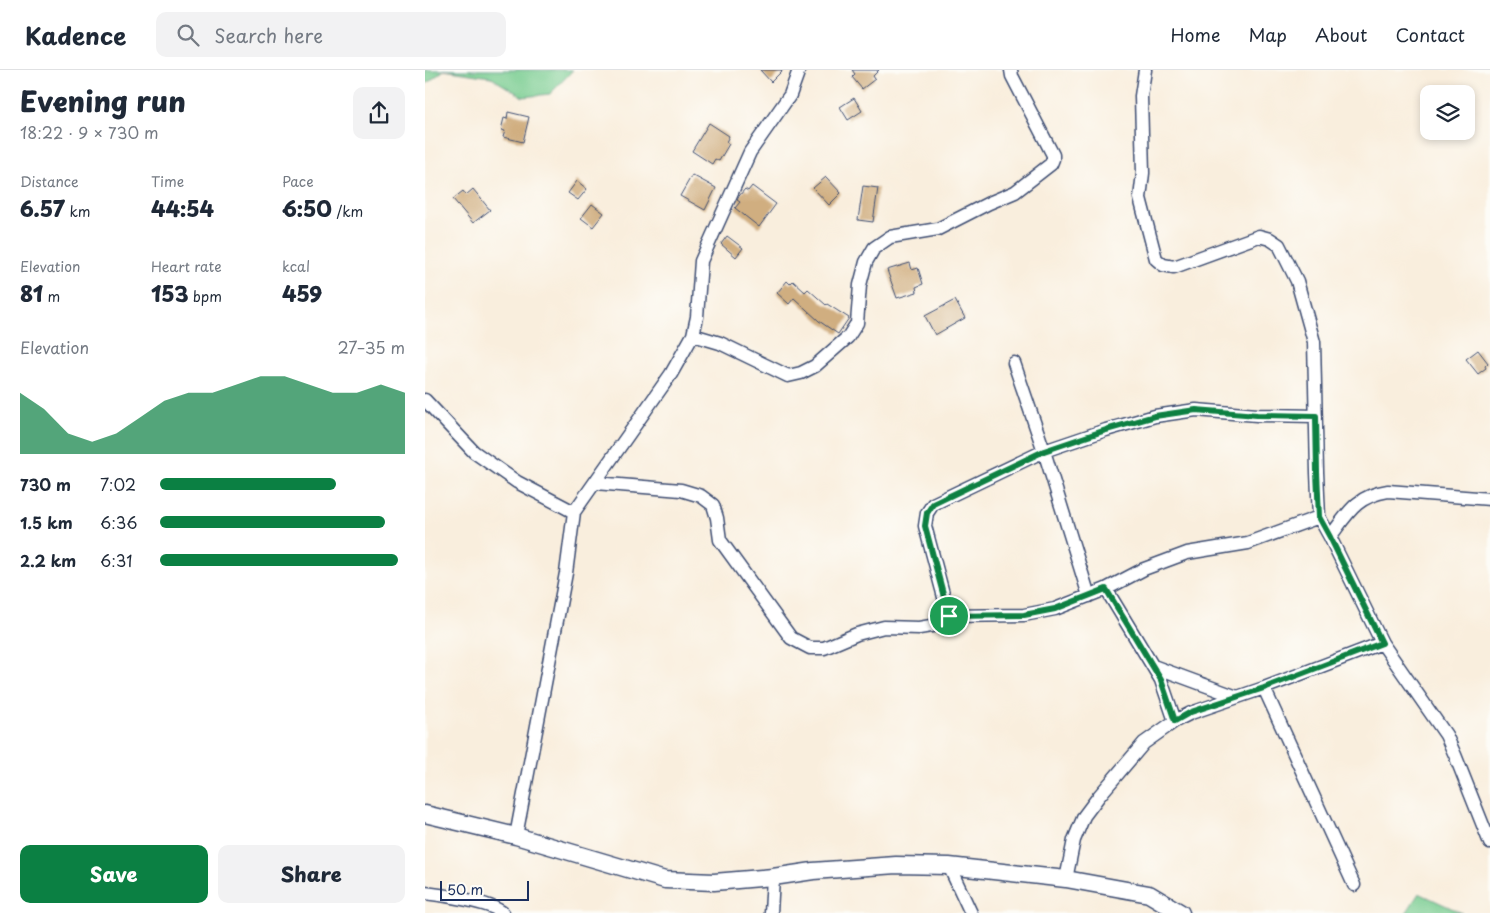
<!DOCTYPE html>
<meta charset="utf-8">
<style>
body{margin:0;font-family:"Playpen Sans",sans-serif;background:#f2f2f3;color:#1f2937;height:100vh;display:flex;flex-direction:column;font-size:19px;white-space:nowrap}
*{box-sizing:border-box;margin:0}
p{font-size:16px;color:#747a83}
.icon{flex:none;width:28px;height:28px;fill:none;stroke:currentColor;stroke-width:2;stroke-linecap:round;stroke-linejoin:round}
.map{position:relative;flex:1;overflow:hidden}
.side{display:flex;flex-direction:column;background:#fff;width:425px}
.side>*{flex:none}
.buttons{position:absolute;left:995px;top:15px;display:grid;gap:10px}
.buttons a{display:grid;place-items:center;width:55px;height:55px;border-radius:10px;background:#fff;box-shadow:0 2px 8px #0003;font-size:25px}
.scale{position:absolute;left:15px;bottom:12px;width:89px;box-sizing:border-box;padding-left:5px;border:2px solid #1b2f5e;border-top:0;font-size:14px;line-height:18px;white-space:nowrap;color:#1b2f5e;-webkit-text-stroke:4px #fdfcf7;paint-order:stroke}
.pin{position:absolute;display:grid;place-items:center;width:42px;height:42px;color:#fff;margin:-21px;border:2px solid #fff;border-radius:50%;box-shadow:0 1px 5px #0007}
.round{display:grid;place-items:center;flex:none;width:52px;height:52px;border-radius:10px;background:#f2f2f3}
.overview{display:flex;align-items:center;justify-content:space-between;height:85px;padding:0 20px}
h1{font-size:28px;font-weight:800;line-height:38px}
.metrics{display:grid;grid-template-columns:repeat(3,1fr);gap:8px;height:85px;padding:5px 20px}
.metrics div{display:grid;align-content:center}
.metrics b{font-size:21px;font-weight:800}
.metrics small{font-size:14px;font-weight:400}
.metrics p{font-size:14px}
.chart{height:140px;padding:10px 20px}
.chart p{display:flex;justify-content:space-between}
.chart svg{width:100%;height:90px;margin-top:5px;fill:#0b8043;opacity:.7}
.button{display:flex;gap:10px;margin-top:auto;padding:10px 20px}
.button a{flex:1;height:58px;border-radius:10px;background:#0b8043;color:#fff;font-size:20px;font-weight:800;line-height:58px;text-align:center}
.button a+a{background:#f2f2f3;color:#1f2937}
ul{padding:0 20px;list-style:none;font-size:16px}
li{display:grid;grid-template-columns:80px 60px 1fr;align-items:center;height:38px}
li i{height:12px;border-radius:6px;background:#0b8043}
header{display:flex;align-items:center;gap:30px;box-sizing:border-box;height:70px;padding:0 25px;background:#fff;border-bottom:1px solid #e0e1e3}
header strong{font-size:24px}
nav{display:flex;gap:28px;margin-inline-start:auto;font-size:18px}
.search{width:350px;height:45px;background:#f2f2f3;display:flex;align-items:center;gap:12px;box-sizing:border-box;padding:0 18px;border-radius:10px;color:#747a83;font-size:19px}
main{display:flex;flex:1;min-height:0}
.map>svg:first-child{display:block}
.green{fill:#78cc90;stroke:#4a7e77}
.building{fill:#d0ae80}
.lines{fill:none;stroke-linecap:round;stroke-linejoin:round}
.minor-casing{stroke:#3c4c71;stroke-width:15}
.tertiary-casing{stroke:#3c4c71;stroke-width:19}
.minor{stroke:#fff;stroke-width:12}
.tertiary{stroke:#fff;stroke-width:16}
.route-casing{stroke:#fff;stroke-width:10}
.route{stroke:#0b8043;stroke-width:6}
</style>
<header>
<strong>Kadence</strong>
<div class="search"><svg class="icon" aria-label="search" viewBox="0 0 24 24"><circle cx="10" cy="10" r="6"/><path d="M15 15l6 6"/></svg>Search here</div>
<nav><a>Home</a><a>Map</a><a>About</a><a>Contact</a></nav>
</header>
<main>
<section class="side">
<div class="overview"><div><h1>Evening run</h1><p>18:22 · 9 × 730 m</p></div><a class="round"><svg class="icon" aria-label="share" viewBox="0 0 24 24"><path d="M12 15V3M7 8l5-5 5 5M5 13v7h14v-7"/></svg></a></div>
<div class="metrics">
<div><p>Distance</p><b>6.57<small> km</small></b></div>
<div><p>Time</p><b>44:54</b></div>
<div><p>Pace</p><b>6:50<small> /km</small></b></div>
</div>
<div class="metrics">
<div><p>Elevation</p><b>81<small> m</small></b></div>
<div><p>Heart rate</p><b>153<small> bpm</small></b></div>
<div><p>kcal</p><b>459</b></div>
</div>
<div class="chart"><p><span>Elevation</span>27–35 m</p>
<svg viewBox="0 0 160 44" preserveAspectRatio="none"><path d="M0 44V14L10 22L20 34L30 38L40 34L50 26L60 18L70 14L80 14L90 10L100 6L110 6L120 10L130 14L140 14L150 10L160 14V44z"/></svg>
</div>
<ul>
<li><b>730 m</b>7:02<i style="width:72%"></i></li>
<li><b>1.5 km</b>6:36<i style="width:92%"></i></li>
<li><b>2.2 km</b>6:31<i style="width:97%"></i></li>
</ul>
<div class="button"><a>Save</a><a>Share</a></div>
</section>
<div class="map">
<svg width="1065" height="843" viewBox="0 0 1065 843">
<rect width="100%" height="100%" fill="#fdfcf7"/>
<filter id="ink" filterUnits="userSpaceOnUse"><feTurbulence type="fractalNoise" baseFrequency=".02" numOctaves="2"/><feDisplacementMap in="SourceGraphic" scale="10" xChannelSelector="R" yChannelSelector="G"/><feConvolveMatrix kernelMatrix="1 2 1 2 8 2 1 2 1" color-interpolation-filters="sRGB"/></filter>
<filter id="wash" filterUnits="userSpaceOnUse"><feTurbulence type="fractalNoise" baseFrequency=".0096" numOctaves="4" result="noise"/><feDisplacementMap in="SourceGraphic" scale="20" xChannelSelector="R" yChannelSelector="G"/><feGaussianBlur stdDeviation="1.12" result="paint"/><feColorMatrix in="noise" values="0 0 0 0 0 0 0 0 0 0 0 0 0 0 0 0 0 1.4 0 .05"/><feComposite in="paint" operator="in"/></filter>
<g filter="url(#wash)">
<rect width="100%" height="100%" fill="#f9eedd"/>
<path class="green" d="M0,0H148L125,24L98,27L65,7L19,0L0,15Z
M994,823L1037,843H981Z"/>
<g id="blocks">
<path class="building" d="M335,0H358L346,12Z
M427,0H454L448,6L450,9L437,19L427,7L430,4Z
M429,28L437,41L423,50L415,37Z
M83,42L104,47L98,72L78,67L80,61L76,60L79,48L82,49Z
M284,53L304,66L301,72L304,74L294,91L290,89L287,94L267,81Z
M267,105L291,118L280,140L255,126Z
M401,107L416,123L404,135L388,118Z
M152,111L162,119L153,130L143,123Z
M327,116L351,134L334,157L310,138L315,132L312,130L314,126L320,119L323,121Z
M438,116L453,118L448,152L433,150Z
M48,119L65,140L48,153L28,129L38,121L41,125Z
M167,134L179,143L168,157L156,148Z
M302,166L318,178L311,187L296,174Z
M485,193L487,200L493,198L498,214L491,217L492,222L472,228L462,200Z
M362,211L365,214L368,211L380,222L383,219L401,235L402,234L424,248L413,264L394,251L369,228L364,234L352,223Z
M530,230L540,248L510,265L500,246Z
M1053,280L1063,293L1060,296L1061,298L1053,304L1041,289Z"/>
</g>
</g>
<g filter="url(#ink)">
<use href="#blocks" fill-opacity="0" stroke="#3c4c71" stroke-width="1"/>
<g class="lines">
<g class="minor-casing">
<path id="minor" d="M720,0L716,26L718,103L715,128L731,189L738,195L749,197L834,166L845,169L854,175L872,211L889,272L892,402L894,447L905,467L957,573L1021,665L1030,685L1065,773
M268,265L295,273L363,306L376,303L390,296L423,267L432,253L435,215L441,192L449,178L465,167L513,159L564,133L590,122L626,94L628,89V85L587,6L586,0
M589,293L619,381L664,526
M0,330L49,382L92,412L149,442L141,503L91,766
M170,413L256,420L276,426L288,435L292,448L295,470L366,568L385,578H399L432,564L459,557L494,558L512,555L524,546L599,545L630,539L681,519L719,499L762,483L823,473L894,447
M149,442L246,304L268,265L272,247L276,191L325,82L365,25L374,0
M905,467C923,443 931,426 963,421L1065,429
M681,519L736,610L750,651
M524,546L500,456L502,443L508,434L619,381L681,360L730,346L771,340L832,345L891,346
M728,596L812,627
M839,618L929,815
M524,796L546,843
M641,809L649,770L659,746L674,726L719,673L750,651L766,643L839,618L957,573
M0,823C18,825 65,832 78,843
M346,843L348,807"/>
</g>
<g class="tertiary-casing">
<path id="tertiary" d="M0,744L91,766L240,810L289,812L348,807L388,801L471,795L524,796L641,809L724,824L756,843"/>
</g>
<use href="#minor" class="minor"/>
<use href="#tertiary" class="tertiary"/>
</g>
</g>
<g class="lines" filter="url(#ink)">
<g class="route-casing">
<path id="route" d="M771,340L832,345L891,346L892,402L894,447L905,467L957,573L839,618L766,642L750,651L736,610L681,519L630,539L599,545L524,546L500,456L502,443L508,434L619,381L681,360L730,346Z"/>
</g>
<use href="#route" class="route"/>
</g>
</svg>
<div class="buttons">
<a><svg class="icon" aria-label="layers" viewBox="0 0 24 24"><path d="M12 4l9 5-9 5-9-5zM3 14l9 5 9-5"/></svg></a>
</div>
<div class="scale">50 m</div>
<div class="pin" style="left:524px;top:546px;background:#1e9e55"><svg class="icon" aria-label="arrive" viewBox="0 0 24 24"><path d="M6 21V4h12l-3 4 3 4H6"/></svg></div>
</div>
</main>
